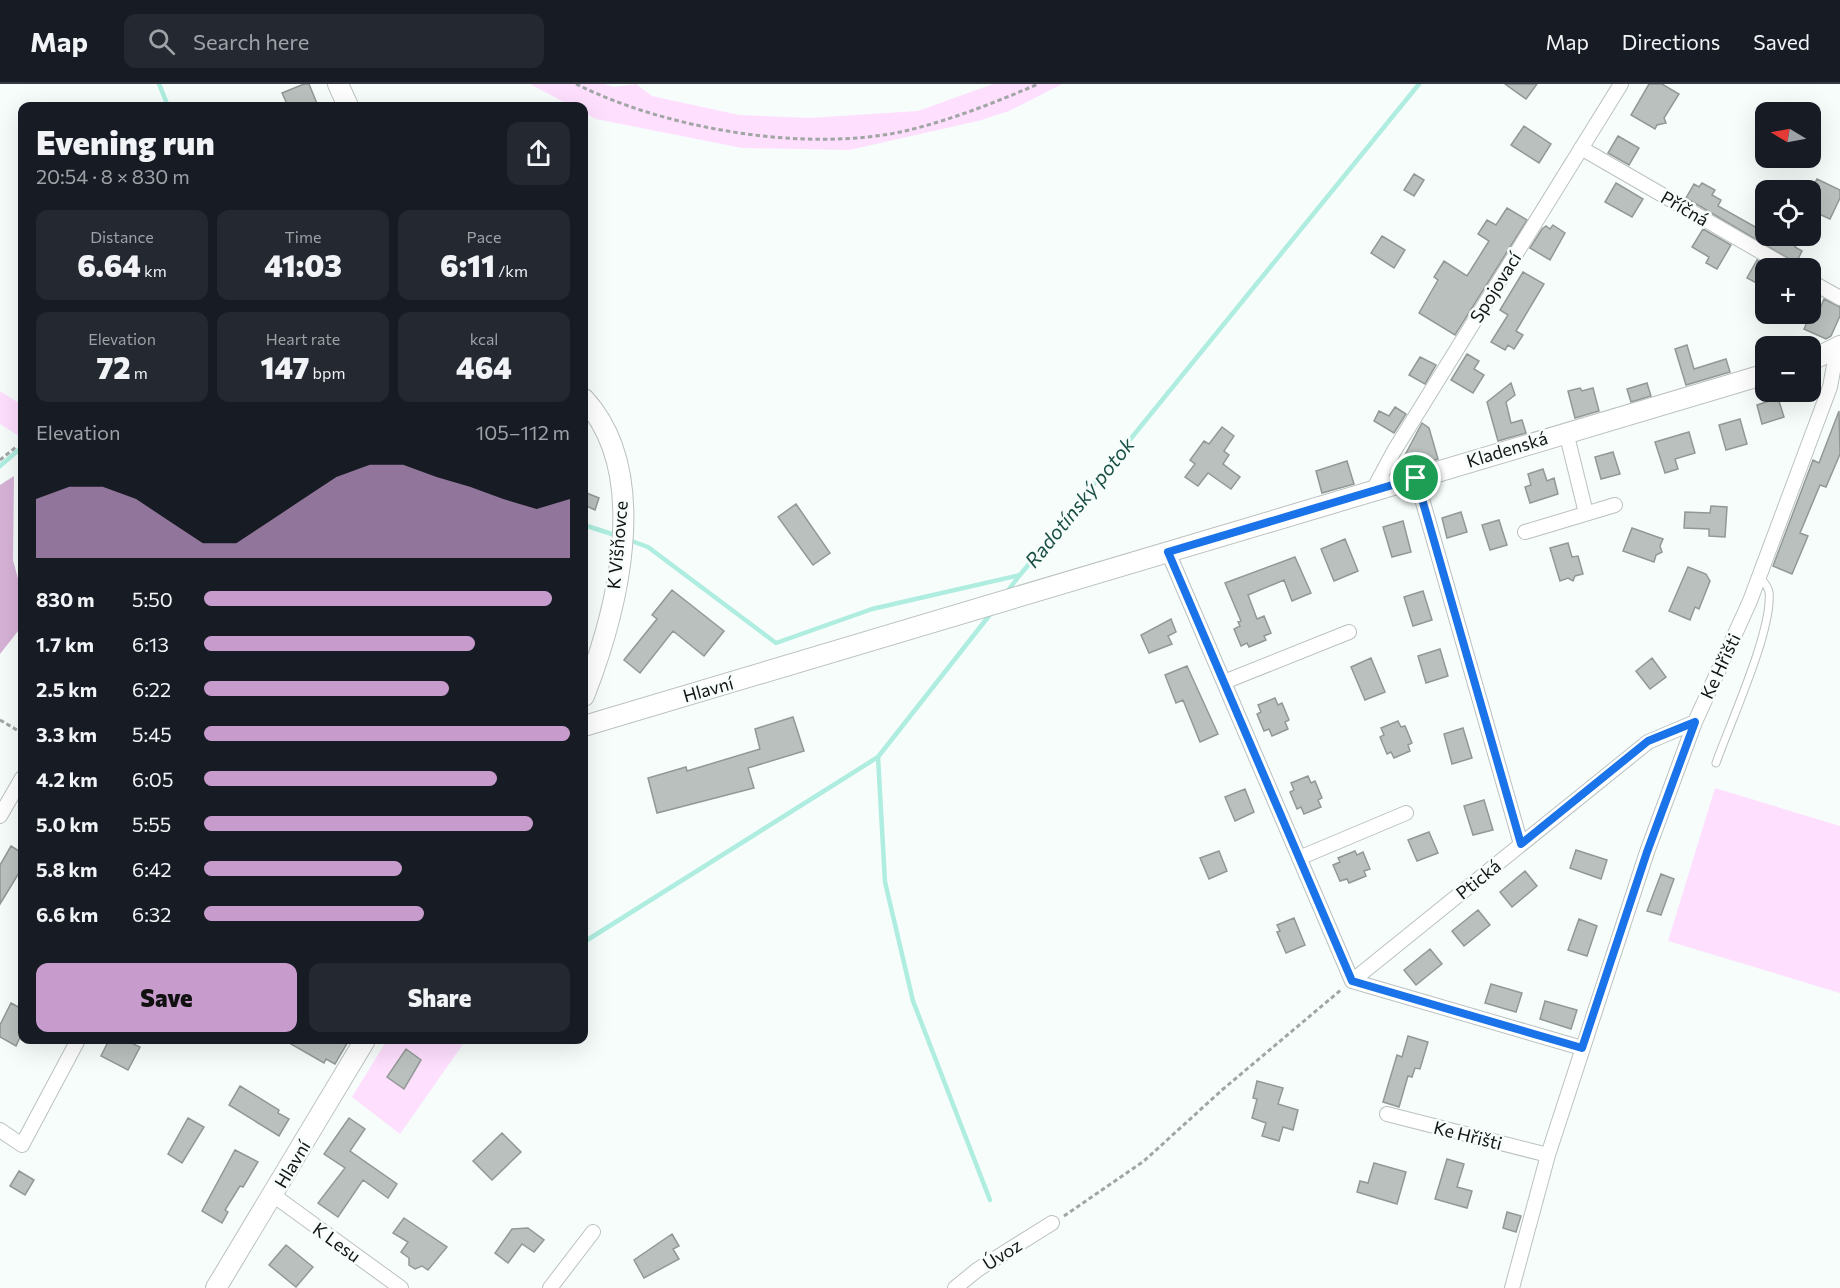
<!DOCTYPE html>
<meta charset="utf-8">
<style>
body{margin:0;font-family:Commissioner,sans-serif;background:#242831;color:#f1f3f6;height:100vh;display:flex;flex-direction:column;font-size:22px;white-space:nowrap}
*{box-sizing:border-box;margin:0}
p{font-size:20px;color:#9ea1a6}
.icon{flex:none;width:33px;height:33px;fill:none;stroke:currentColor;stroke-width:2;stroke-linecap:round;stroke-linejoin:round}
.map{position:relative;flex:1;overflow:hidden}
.side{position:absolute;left:18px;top:18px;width:570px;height:942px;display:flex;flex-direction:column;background:#171b24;border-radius:12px;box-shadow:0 6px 24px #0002}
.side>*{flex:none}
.needle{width:39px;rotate:280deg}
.buttons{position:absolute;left:1755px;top:18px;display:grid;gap:12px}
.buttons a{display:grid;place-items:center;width:66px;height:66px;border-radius:12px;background:#171b24;box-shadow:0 6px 24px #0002;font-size:30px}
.pin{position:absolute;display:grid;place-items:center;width:51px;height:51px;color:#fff;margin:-26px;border:3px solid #fff;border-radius:50%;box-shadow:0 2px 6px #0007}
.round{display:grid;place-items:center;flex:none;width:63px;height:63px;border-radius:12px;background:#242831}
.summary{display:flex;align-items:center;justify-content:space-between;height:102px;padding:0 18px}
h1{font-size:33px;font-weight:800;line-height:45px}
.figures{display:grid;grid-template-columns:repeat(3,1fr);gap:9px;height:102px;padding:6px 18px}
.figures div{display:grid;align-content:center;border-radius:12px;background:#242831;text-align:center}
.figures b{font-size:30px;font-weight:800}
.figures small{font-size:16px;font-weight:400}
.figures p{font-size:16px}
.chart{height:168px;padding:12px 18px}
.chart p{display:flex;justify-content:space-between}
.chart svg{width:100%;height:108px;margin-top:6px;fill:#c79ccc;opacity:.7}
.button{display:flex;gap:12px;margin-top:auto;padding:12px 18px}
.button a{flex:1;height:69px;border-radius:12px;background:#c79ccc;color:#111;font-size:24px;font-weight:800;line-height:69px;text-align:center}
.button a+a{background:#242831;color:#f1f3f6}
ul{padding:0 18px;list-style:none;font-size:20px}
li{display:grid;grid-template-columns:96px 72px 1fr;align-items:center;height:45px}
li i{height:15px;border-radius:8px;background:#c79ccc}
header{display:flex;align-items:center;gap:36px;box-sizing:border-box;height:84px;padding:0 30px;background:#171b24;border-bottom:2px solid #363941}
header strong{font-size:28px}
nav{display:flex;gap:33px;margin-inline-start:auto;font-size:21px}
.search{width:420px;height:54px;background:#242831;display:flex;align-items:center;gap:15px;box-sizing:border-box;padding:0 21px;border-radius:12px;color:#9ea1a6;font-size:22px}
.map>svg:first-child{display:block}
.green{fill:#fedffe}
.forest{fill:#d6b2d7}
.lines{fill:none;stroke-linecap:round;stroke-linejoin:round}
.stream{stroke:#aeeddf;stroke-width:4.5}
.building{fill:#bac0be;stroke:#929897;stroke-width:1.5}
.lane-casing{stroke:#bbc1c0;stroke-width:9}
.street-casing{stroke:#bbc1c0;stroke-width:16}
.secondary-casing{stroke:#bbc1c0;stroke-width:22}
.path{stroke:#a1a6a5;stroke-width:3;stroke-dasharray:4.5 3;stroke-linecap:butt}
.lane{stroke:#fff;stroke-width:7}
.street{stroke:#fff;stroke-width:14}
.secondary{stroke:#fff;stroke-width:20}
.route-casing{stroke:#fff;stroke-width:12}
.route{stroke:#1a73e8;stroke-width:8}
.labels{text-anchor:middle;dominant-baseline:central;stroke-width:5;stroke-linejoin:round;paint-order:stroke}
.street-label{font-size:18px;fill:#131515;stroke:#f6fdfb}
.water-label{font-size:20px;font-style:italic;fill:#194e45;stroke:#f6fdfb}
</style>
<header>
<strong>Map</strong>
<div class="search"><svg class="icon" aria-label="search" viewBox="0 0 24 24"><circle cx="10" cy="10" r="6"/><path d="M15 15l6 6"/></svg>Search here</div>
<nav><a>Map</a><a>Directions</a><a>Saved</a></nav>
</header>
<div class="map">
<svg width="1840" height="1204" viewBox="0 0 1840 1204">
<rect width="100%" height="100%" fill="#f6fdfb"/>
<path class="green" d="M530,0H604L614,3L636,0L652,12L739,31L809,34L918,27L993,0H1062L1009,27L978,37L849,66L742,64L596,35L584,29V22H571Z
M0,307L22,321V354L0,340Z
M1715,704L1840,742V909L1668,857Z
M387,956H466L400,1050L352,1013Z"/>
<path class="forest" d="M14,392L13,476L22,510V542L0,570V401Z"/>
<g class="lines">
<path class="stream" d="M159,0L168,22
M0,382L22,363
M584,441L618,452
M629,456L648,463L776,559L872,525L1020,491L1419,0
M1006,509L1019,492
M584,858L878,673
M990,1116L913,917L885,798L878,673L992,528"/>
</g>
<path class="building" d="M304,0H309L318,22H288L282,9Z
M1505,0H1537L1526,15Z
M1649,0H1662L1679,10L1664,34L1666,39L1657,41L1655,45L1631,31Z
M1524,42L1551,60L1539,79L1511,61Z
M1618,52L1639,64L1629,81L1608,69Z
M1414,90L1424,96L1414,112L1404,106Z
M1817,95L1840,106V114L1830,135L1810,126V108Z
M1616,99L1643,115L1632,133L1605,118Z
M1702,99L1715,106L1712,111L1721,116L1718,122L1766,149V152H1802L1795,163L1802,167L1796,179L1686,114L1694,100L1699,103Z
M1507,124L1527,136L1455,251L1419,229L1438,196L1434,193L1444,177L1467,192L1489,157L1478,150L1487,136L1496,141Z
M1553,141L1565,149L1550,176L1530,164L1542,145L1546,142L1550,145Z
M1703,145L1731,161L1717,185L1706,179L1709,173L1692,163Z
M1382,152L1405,166L1394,184L1371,169Z
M1757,176L1766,181V204L1747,194Z
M1523,188L1544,200L1516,247L1523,251L1514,265L1508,261L1505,266L1491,258L1508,231L1500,226Z
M1824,215L1840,223V232L1831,252L1826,255L1804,245L1811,229L1817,232Z
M1687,261L1694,285L1726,275L1730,288L1686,301L1675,265Z
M1467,270L1479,277L1474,285L1484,291L1473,309L1451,296Z
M1420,273L1436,281L1425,300L1409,291Z
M1511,299L1515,311L1506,318L1511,339L1522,336L1526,349L1498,357L1487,318Z
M1647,299L1651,312L1631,318L1627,305Z
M1580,304L1582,307L1593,304L1599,327L1575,334L1568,307Z
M1778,314L1784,333L1762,340L1757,321Z
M1395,323L1406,330L1394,349L1374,337L1379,327L1389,332Z
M1839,327L1840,370L1826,403L1820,401L1800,449L1808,452L1792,490L1773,482L1813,376L1819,379Z
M1740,335L1747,360L1726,366L1719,341Z
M1422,339L1429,344L1438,375L1409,384L1405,371Z
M1222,343L1234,352L1224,367L1229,371L1223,380L1240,393L1231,405L1208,389L1198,402L1185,393L1195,380L1190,376L1204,357L1209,360Z
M1689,348L1695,369L1675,375L1678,385L1665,389L1655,358Z
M1613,368L1620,390L1601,395L1595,373Z
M1347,377L1354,400L1322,409L1316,387Z
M1543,385L1547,397L1554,394L1558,410L1530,419L1525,403L1531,401L1528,390Z
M584,408L599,414L595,426L584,421Z
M796,420L830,469L813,481L778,433Z
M1711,422L1727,423L1725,453L1709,452V445L1684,444L1685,428L1710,429Z
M1461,428L1467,448L1447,454L1442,434Z
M1499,436L1507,461L1490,466L1482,441Z
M1403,437L1411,468L1392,473L1383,443Z
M1632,444L1663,455L1660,462L1662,468L1656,471L1654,478L1623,467Z
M1345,455L1358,487L1334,497L1321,465Z
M1568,459L1572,473L1578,472L1583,490L1575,492L1573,497L1568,494L1560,497L1550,464Z
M1295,473L1311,509L1292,517L1284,496L1248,511L1257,535L1264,532L1271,549L1264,552L1266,556L1249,563L1247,559L1241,562L1234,545L1240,542L1238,538L1241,537L1225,499Z
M1688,483L1706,490L1710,497L1699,525L1695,523L1690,536L1669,527Z
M672,506L724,547L704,572L673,547L640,589L624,576L657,535L652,531Z
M1423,507L1432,536L1413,542L1404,513Z
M1171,535L1176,548L1168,552L1172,560L1149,569L1141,551Z
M1440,565L1448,592L1426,599L1418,572Z
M1371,574L1385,608L1365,616L1351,583Z
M1652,574L1666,593L1650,605L1636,587Z
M1187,582L1218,650L1200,658L1183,616L1176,619L1165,591Z
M1275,614L1278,621L1282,619L1289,636L1285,638L1288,645L1272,652L1269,645L1264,647L1257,630L1261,628L1258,621Z
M793,633L804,667L748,684L754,704L657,729L648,694L686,683L687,687L760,665L755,645Z
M1398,637L1401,643L1405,642L1412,659L1408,661L1410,667L1394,674L1391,668L1387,670L1380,653L1384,651L1381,644Z
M1463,644L1472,674L1452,680L1444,650Z
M1308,692L1311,699L1315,697L1322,714L1318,716L1321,723L1304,730L1301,723L1297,725L1290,708L1294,706L1291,699Z
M1245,705L1254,728L1235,737L1225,713Z
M1484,716L1493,746L1473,751L1464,722Z
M1429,748L1438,769L1417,777L1408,756Z
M11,762L22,769V784L0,820V781Z
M1576,766L1607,776L1601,795L1570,784Z
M1219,767L1227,787L1209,795L1200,774Z
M1355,767L1357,771L1363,768L1370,785L1364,787L1366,792L1349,799L1347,795L1340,797L1333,781L1340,778L1338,774Z
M1525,787L1537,802L1512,823L1500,808Z
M1661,790L1674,795L1661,831L1647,827Z
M1478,826L1490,841L1464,862L1452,847Z
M1294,834L1305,861L1286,869L1277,848L1280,847L1277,841Z
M1579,835L1597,842L1587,872L1568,866Z
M1430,865L1442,880L1416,901L1404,886Z
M1491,900L1522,909L1516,928L1485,919Z
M1545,917L1577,926L1571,945L1540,935Z
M11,919L22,925V949L16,962L0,953V941Z
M1408,952L1428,958L1420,985L1415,984L1412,993L1408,992L1399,1023L1383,1018L1397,971L1402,973Z
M109,956H125L140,963L128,986L101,972Z
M284,956H349L335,980L326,975L324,979Z
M406,965L421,976L404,1005L387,993Z
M1257,997L1283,1004L1278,1020L1298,1026L1293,1046L1283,1043L1279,1057L1262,1052L1266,1039L1252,1034L1257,1015L1253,1014Z
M240,1002L279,1026L278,1029L289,1035L279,1052L229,1021Z
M188,1034L204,1043L182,1079L168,1070Z
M349,1034L365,1045L350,1067L397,1100L388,1114L363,1096L338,1133L318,1119L345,1084L324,1070Z
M502,1049L521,1068L492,1096L473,1077Z
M235,1066L258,1078L243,1103L240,1102L225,1126L228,1128L222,1139L202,1127Z
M1447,1075L1464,1080L1457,1103L1472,1107L1467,1124L1435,1115Z
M1374,1079L1406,1088L1397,1120L1357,1108L1360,1097L1368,1099Z
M19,1087L34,1096L25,1111L10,1102Z
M1507,1128L1521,1132L1516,1148L1503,1144Z
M404,1134L447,1163L428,1186L422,1182L415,1185L409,1181V1174L401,1168L408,1158L393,1149Z
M528,1144L544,1156L534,1168L522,1160L508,1179L495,1169L512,1145Z
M672,1150L679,1162L673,1165L679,1175L644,1194L634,1176Z
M286,1161L313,1183L296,1203L269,1181Z"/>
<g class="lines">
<g class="lane-casing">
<path id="lane" d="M1716,679C1730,639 1773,546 1769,508C1768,502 1763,497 1759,492"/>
</g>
<g class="street-casing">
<path id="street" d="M1581,64L1789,184
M1810,197L1840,214
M1566,348L1586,429
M1416,394L1521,760
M1372,408L1394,367L1621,0
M1525,448L1615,421
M1168,468L1352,897
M1224,598L1349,548
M0,732L22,694
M1299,774L1406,729
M1352,897L1648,658L1695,638
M1352,897L1582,964
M1387,1030L1548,1071
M0,1046L22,1061L78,956
M273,1111L401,1204
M550,1204L593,1148
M955,1204L977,1186L1052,1139
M1512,1204L1548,1071L1647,768L1695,638L1750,517L1830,303L1837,265L1840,267"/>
</g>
<g class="secondary-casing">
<path id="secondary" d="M338,0L348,22
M1810,277L1840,262
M584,315C653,390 617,528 584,612
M584,642L1766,290
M216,1204L365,956"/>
</g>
<path class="path" d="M576,0C666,45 806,69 905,47C951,36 994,19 1038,0
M0,376L16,363
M0,636L22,649
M1064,1132L1144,1077L1222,1006L1342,905"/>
<use href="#lane" class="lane"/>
<use href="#street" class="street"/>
<use href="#secondary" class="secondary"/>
</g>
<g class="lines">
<g class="route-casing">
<path id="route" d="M1416,394L1521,760L1648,657L1695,638L1647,768L1582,964L1352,897L1168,468Z"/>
</g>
<use href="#route" class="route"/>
</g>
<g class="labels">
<g class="street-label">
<text transform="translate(1685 124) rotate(30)">Příčná</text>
<text transform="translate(1495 203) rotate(-58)">Spojovací</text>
<text transform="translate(1507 365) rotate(-17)">Kladenská</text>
<text transform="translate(617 461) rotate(-85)">K Višňovce</text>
<text transform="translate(1720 582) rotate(-65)">Ke Hřišti</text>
<text transform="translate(708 605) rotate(-16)">Hlavní</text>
<text transform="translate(1478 795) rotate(-39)">Ptická</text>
<text transform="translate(1468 1051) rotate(14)">Ke Hřišti</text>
<text transform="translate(292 1080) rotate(-59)">Hlavní</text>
<text transform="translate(337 1158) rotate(36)">K Lesu</text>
<text transform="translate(1002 1170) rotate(-32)">Úvoz</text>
</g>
<g class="water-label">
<text transform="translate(1079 418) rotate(-51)">Radotínský potok</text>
</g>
</g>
</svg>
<div class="buttons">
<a><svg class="needle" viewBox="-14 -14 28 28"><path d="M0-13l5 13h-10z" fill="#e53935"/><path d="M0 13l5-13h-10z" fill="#9ea1a6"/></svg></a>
<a><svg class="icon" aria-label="locate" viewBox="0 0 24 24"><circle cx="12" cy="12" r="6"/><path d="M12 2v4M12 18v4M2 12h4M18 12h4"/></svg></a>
<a>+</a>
<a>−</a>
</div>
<div class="pin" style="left:1416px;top:394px;background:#1e9e55"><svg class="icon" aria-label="arrive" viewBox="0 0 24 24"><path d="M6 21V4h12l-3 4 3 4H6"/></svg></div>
<section class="side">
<div class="summary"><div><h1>Evening run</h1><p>20:54 · 8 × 830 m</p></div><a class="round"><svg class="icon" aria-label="share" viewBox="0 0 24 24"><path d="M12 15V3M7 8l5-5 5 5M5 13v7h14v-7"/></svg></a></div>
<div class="figures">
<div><p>Distance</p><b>6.64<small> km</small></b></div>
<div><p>Time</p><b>41:03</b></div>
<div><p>Pace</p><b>6:11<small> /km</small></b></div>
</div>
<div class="figures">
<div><p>Elevation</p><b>72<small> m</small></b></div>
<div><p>Heart rate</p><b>147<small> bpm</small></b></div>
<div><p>kcal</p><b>464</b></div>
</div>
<div class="chart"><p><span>Elevation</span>105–112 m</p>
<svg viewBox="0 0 160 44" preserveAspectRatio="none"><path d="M0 44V20L10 15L20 15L30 20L40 29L50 38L60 38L70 29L80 20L90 11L100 6L110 6L120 11L130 15L140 20L150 24L160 20V44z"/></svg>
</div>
<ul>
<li><b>830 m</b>5:50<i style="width:95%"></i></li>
<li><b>1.7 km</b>6:13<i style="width:74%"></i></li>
<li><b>2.5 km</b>6:22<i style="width:67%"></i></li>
<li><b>3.3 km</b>5:45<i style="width:100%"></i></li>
<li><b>4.2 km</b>6:05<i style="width:80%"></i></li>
<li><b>5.0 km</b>5:55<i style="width:90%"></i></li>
<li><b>5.8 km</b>6:42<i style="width:54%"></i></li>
<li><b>6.6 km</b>6:32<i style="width:60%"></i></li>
</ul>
<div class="button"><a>Save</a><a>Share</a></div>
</section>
</div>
